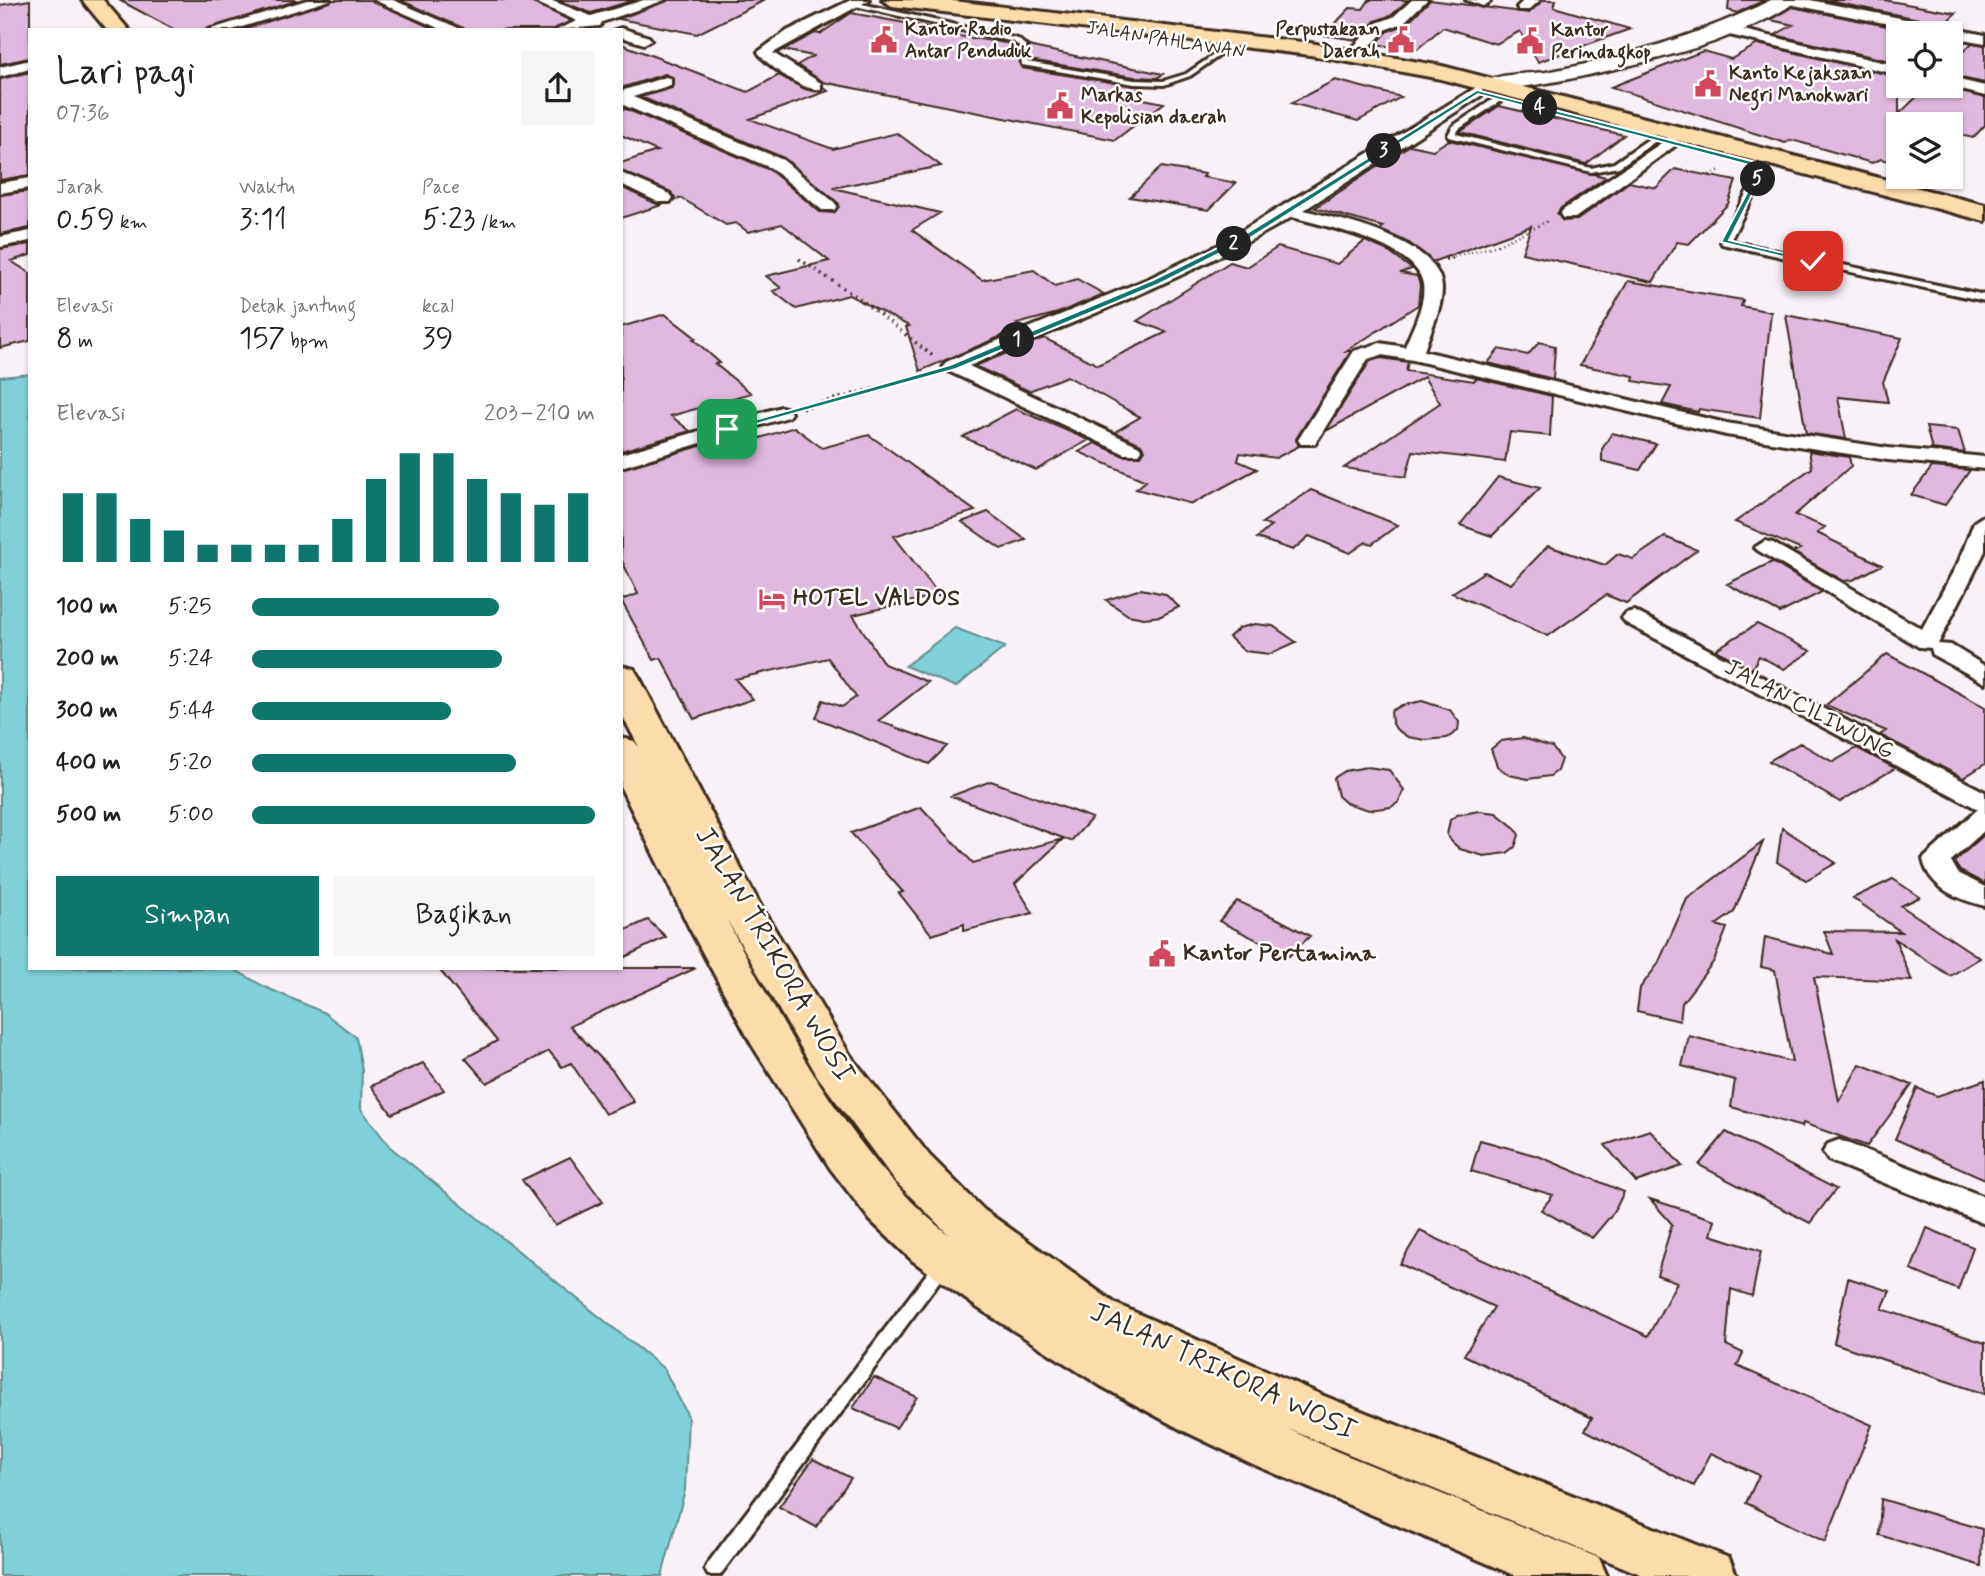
<!DOCTYPE html>
<html lang="id">
<meta charset="utf-8">
<style>
body{margin:0;font-family:Mynerve,sans-serif;background:#f6f6f6;color:#202124;height:100vh;display:flex;flex-direction:column;font-size:26px;white-space:nowrap}
*{box-sizing:border-box;margin:0}
p{font-size:23px;color:#757577}
.icon{flex:none;width:38px;height:38px;fill:none;stroke:currentColor;stroke-width:2;stroke-linecap:round;stroke-linejoin:round}
.map{position:relative;flex:1;overflow:hidden}
.drawer{position:absolute;left:28px;top:28px;width:595px;height:942px;display:flex;flex-direction:column;background:#fff;border-radius:0px;box-shadow:0 2px 5px #0004}
.drawer>*{flex:none}
.fabs{position:absolute;left:1886px;top:21px;display:grid;gap:14px}
.fabs a{display:grid;place-items:center;width:77px;height:77px;border-radius:0px;background:#fff;box-shadow:0 2px 5px #0004;font-size:35px}
.pin{position:absolute;display:grid;place-items:center;width:60px;height:60px;color:#fff;margin:-30px;border-radius:14px;box-shadow:0 4px 10px #0006}
.km{position:absolute;width:35px;height:35px;margin:-18px;border-radius:50%;background:#222;color:#fff;font-size:19px;line-height:35px;text-align:center}
.round{display:grid;place-items:center;flex:none;width:74px;height:74px;border-radius:0px;background:#f6f6f6}
.head{display:flex;align-items:center;justify-content:space-between;height:119px;padding:0 28px}
h1{font-size:38px;font-weight:600;line-height:52px}
.stats{display:grid;grid-template-columns:repeat(3,1fr);gap:10px;height:119px;padding:7px 28px}
.stats div{display:grid;align-content:center}
.stats b{font-size:30px;font-weight:600}
.stats small{font-size:19px;font-weight:400}
.stats p{font-size:19px}
.chart{height:196px;padding:14px 28px}
.chart p{display:flex;justify-content:space-between}
.chart svg{width:100%;height:126px;margin-top:7px;stroke:#0f766e;stroke-width:6}
.primary-button{display:flex;gap:14px;margin-top:auto;padding:14px 28px}
.primary-button a{flex:1;height:80px;border-radius:0px;background:#0f766e;color:#fff;font-size:28px;font-weight:600;line-height:80px;text-align:center}
.primary-button a+a{background:#f6f6f6;color:#202124}
ul{padding:0 28px;list-style:none;font-size:23px}
li{display:grid;grid-template-columns:112px 84px 1fr;align-items:center;height:52px}
li i{height:18px;border-radius:9px;background:#0f766e}
.map>svg:first-child{display:block}
.water{fill:#7fd0d8;stroke:#648e8e;stroke-width:2}
.building{fill:#e1b8de;stroke:#3b2a1e;stroke-width:2}
.lines{fill:none;stroke-linecap:round;stroke-linejoin:round}
.service-casing{stroke:#3b2a1e;stroke-width:6}
.minor-casing{stroke:#3b2a1e;stroke-width:6}
.secondary-casing{stroke:#3b2a1e;stroke-width:5}
.primary-casing{stroke:#3b2a1e;stroke-width:6}
.trunk-casing{stroke:#3b2a1e;stroke-width:6}
.path-far1{stroke:#3b2a1e;stroke-width:2.5;stroke-dasharray:1 3.5;stroke-linecap:butt}
.path{stroke:#3b2a1e;stroke-width:3.5;stroke-dasharray:2 4.5;stroke-linecap:butt}
.service{fill:#fff;fill-rule:evenodd}
.minor{fill:#fff;fill-rule:evenodd}
.secondary{fill:#fff;fill-rule:evenodd}
.primary{fill:#fddcac;fill-rule:evenodd}
.trunk{fill:#fddcac;fill-rule:evenodd}
.route{fill:#0f766e;stroke:#fff;stroke-width:2}
.labels{text-anchor:middle;dominant-baseline:central;stroke-width:5;stroke-linejoin:round;paint-order:stroke}
.far-poi-label{font-size:19px;font-weight:bold;fill:#3b2a1e;stroke:#fff;text-anchor:start}
.far-street-label{font-size:19px;fill:#3b2a1e;stroke:#fff}
.poi-label{font-size:23px;font-weight:bold;fill:#3b2a1e;stroke:#fff;text-anchor:start}
.street-label{font-size:23px;fill:#3b2a1e;stroke:#fff}
.near-street-label{font-size:28px;fill:#3b2a1e;stroke:#fff}
</style>
<div class="map">
<svg width="1985" height="1576" viewBox="0 0 1985 1576">
<rect width="100%" height="100%" fill="#f9f1f8"/>
<filter id="ink" filterUnits="userSpaceOnUse"><feTurbulence type="fractalNoise" baseFrequency=".0143" numOctaves="2"/><feDisplacementMap in="SourceGraphic" scale="14" xChannelSelector="R" yChannelSelector="G"/><feConvolveMatrix kernelMatrix="1 2 1 2 8 2 1 2 1" color-interpolation-filters="sRGB"/></filter>
<g filter="url(#ink)">
<path class="water" d="M30,374V968H232L265,987L323,1012L356,1037L362,1070L361,1109L390,1147L664,1369L688,1416L685,1490L662,1576H0V377Z
M955,628L1005,647L956,687L905,666Z"/>
<path class="building" d="M30,0V58L0,64V5Z
M119,0H298L206,30H175Z
M333,0H372L436,30H242Z
M400,0H529L571,21L554,30H465Z
M557,0H635L591,13Z
M668,0H765L697,34L619,19Z
M1369,0H1408L1392,15L1375,21L1356,40L1324,35L1350,8L1363,9Z
M1430,0L1529,13L1543,0H1556L1554,7L1630,29L1538,62L1520,31L1496,44L1443,27L1415,51L1376,44L1388,31L1405,25Z
M1729,0H1765L1737,13L1728,10Z
M1823,0H1884L1956,13L1944,24Z
M1792,7L1922,33H1899V63L1775,35L1793,25L1771,20Z
M851,13L943,30L938,33L1013,44L1018,48L1022,68L1143,87L1128,96L1164,103L1115,140L823,82L797,65L813,56L783,50L815,33L820,34Z
M1972,43L1985,45V83L1951,76V63Z
M621,44L748,92L779,75L805,89L821,92L824,88L828,91L750,119L833,149L897,133L941,166L833,188L940,213L912,230L982,280L1034,270L1055,286L1077,279L1104,294L1058,313L1017,324L1023,327L920,371L906,327L909,326L849,295L796,309L773,291L781,288L766,276L829,261L782,224L748,232L736,223L726,225L681,198L674,201L671,192L621,171V163L657,151L621,135V110L626,109L770,170L820,212L834,213L839,204L784,158L641,97L672,88V77L665,74L621,88Z
M1758,44L1899,77V114L1928,86H1943L1985,98V125L1973,138L1951,133V124H1899V164L1881,159L1872,163L1792,140L1785,143L1611,87L1703,51L1731,59Z
M1029,46L1037,48L1163,74L1157,78L1134,77L1029,60Z
M30,72V175L0,180V79Z
M1335,80L1401,97L1358,121L1291,103Z
M1499,106L1624,135L1586,164L1460,132Z
M1449,140L1606,177L1561,208L1557,214L1563,221L1577,220L1629,182L1656,188L1675,169L1736,181L1728,204L1689,244L1677,242L1653,282L1522,253L1531,226L1432,262L1409,243L1380,230L1383,227L1315,208L1410,145L1433,150Z
M1161,167L1205,174L1203,177L1236,183L1209,210L1130,197Z
M621,187L657,204L662,205L621,218Z
M30,191V228L0,234V195Z
M1365,241L1386,250L1412,269L1400,273L1417,276L1420,285L1418,305L1346,351H1351L1296,439L1299,446L1276,458L1240,453L1238,461L1257,469L1192,504L1136,489L1146,481L1079,452L1095,443L1124,456H1141L1145,450L1141,444L1115,432L1140,417L1067,376L1029,391L975,366L1044,338L1098,365L1167,332L1137,321L1230,262L1247,267L1278,247L1337,264Z
M30,244V255L11,261L30,273V341L0,348V249Z
M1628,281L1743,300L1741,306L1771,312L1760,418L1699,409L1698,412L1662,404L1671,387L1633,381L1634,376L1580,365Z
M665,314L696,338L693,339L720,363L715,364L751,393L671,416L690,431L621,451V327Z
M1786,315L1902,338L1883,382L1888,402L1838,397L1846,439L1806,433Z
M1539,342L1555,346L1553,379L1488,363L1499,349L1528,355Z
M1381,358L1408,362L1406,371L1474,381L1476,378L1552,396L1550,436L1510,432L1505,462L1413,451L1406,477L1344,468L1440,403L1424,377L1326,431L1370,361Z
M1016,409L1089,440L1036,470L963,437Z
M794,427L822,448L869,435L975,511L894,536L939,595L853,615L884,664L928,682L878,721L947,746L929,764L816,718L823,700L842,707L856,697L828,658L735,679L753,699L694,719L661,658L654,660L621,600L638,594L621,559V469L707,444L717,452Z
M1926,427L1958,430L1965,453L1932,449Z
M1612,433L1656,444L1640,470L1602,461V449Z
M1809,451L1849,457L1851,466L1795,515L1825,527L1817,533L1882,565L1853,580L1844,581L1793,552L1800,549L1735,522L1812,468Z
M1932,467L1970,470L1945,505L1911,495Z
M1498,477L1540,488L1492,536L1460,525Z
M1311,490L1398,525L1372,544L1366,542L1350,553L1309,536L1293,550L1257,538L1271,526L1262,523Z
M988,512L1026,540L1001,549L962,522Z
M1665,537L1697,550L1626,603L1606,595L1548,636L1452,593L1484,572L1511,584L1548,546L1605,565L1618,554L1633,559Z
M1772,562L1822,592L1780,613L1727,584Z
M1141,589L1165,594L1179,607L1161,616L1144,618L1128,615L1106,600Z
M1255,624L1273,626L1296,642L1270,654L1244,651L1229,637L1239,628Z
M1757,624L1811,651L1784,669L1759,656L1752,669L1715,650Z
M1887,654L1985,707V764L1963,778L1880,735L1886,731L1826,705Z
M1422,701L1450,710L1459,722L1458,731L1447,738L1425,740L1408,737L1396,729L1392,722L1391,711L1402,705Z
M1523,738L1552,747L1561,759L1557,771L1550,776L1528,779L1509,775L1497,766L1491,749L1501,741Z
M1800,743L1833,762L1857,748L1895,768L1840,802L1769,761Z
M1367,767L1389,770L1404,790L1399,802L1391,807L1369,810L1346,803L1338,796L1334,778L1345,771Z
M991,781L1092,818L1071,841L951,796Z
M921,807L973,863L1063,839L1015,884L1033,913L964,931V924L932,935L899,893L903,892L851,833Z
M1479,811L1496,813L1515,828L1519,835L1515,847L1507,853L1484,856L1460,849L1452,842L1447,835L1450,820L1457,815Z
M1782,828L1836,863L1806,880L1777,862Z
M1985,834V884L1960,871L1954,862Z
M1763,842L1734,912L1716,925L1727,928L1714,961L1682,1003L1680,1021L1637,1011L1640,988L1658,964L1687,899Z
M1893,879L1920,897L1901,906L1980,958L1950,976L1895,939L1912,981L1814,977L1839,1101L1860,1064L1912,1085L1867,1146L1803,1123L1802,1127L1731,1107L1735,1080L1682,1066L1689,1036L1792,1062L1775,970L1761,967L1765,937L1833,954L1824,931L1901,932L1853,898Z
M1237,901L1278,919L1310,936L1289,956L1219,921Z
M648,920L666,937L621,959V932Z
M438,968H696L570,1026L613,1071L634,1102L605,1114L571,1063L562,1067L549,1051L487,1083L465,1058L497,1041Z
M423,1063L444,1090L392,1114L371,1086Z
M1985,1080V1179L1895,1139L1917,1088L1937,1096Z
M1650,1130L1682,1166L1636,1182L1605,1145Z
M1726,1132L1836,1189L1810,1223L1699,1165Z
M1480,1140L1538,1156L1624,1192L1614,1212L1592,1238L1541,1210L1553,1195L1471,1171Z
M570,1157L603,1202L555,1225L522,1180Z
M1650,1199L1715,1220L1711,1235L1761,1251L1752,1296L1731,1289L1726,1345L1743,1353L1737,1366L1872,1425L1825,1542L1746,1503L1759,1475L1711,1453L1694,1486L1585,1430L1592,1418L1464,1355L1494,1307L1400,1264L1420,1231L1648,1336L1677,1282L1657,1275L1672,1224Z
M1927,1228L1973,1247L1958,1290L1911,1270Z
M1848,1278L1890,1291L1882,1309L1985,1343V1394L1834,1343Z
M874,1377L917,1397L896,1428L853,1408Z
M813,1459L851,1478L816,1527L779,1507Z
M1881,1499L1982,1529L1981,1566L1879,1535Z"/>
<g class="lines">
<g class="service-casing">
<path id="service" d="M853,2L1018,39L1026,46L1027,62L1134,80L1163,81L1186,74L1237,39L1242,40L1190,76L1164,85L1134,84L1022,65L1020,47L1014,42L851,5V3Z
M1498,96L1505,98L1459,129L1456,134L1591,168L1614,163L1653,136L1660,138L1619,167L1591,172L1449,137L1448,135L1453,126Z
M1761,165L1768,167L1730,241L1985,295V301L1722,244L1721,242Z
M944,1257L950,1259L952,1263L950,1267L720,1575H708L705,1569L708,1563L938,1259Z"/>
</g>
<g class="minor-casing">
<path id="minor" d="M307,0H330L232,30H208Z
M374,0H393L463,30H443Z
M531,0H550L591,16L644,0H665L602,22L600,26L556,30L577,21Z
M851,0H869L773,53L821,83V89C806,93 766,65 758,52L787,31Z
M1412,0H1427L1403,23L1387,29L1357,59H1347V53L1377,23L1393,17Z
M1466,0H1489L1490,2L1483,6Z
M1524,0H1540L1529,10H1519L1517,7Z
M1782,0H1810L1985,35V43L1951,37V33H1934L1789,4Z
M1726,26L1899,66V75L1721,33L1719,30Z
M621,28L649,37L651,40L644,44L621,37V30H615Z
M30,60V69L0,77V67Z
M666,77L671,79V85L633,97L783,160L834,202L837,206L834,210H822L771,168L621,104V91Z
M1951,78L1985,86V96L1946,86H1951Z
M1477,87L1482,89V95L1304,210C1341,220 1441,240 1442,289C1442,309 1430,331 1424,351L1726,423L1888,448L1985,457V469L1888,460L1726,435L1413,360L1381,355L1368,359L1315,444H1301L1298,440L1354,351L1380,343L1405,347C1412,329 1426,304 1423,284C1417,245 1325,226 1292,217C1189,277 1079,320 969,366L1139,446L1142,450L1139,454H1125L946,370L943,366L946,362L1150,278L1217,246Z
M1670,137L1676,139V145L1575,218H1563L1560,214L1563,210Z
M621,173L670,194L673,198L670,202H658L621,184Z
M30,178V188L0,193V183Z
M30,231V241L0,247V237Z
M781,407L788,409L791,413L788,417L621,467V454Z
M1985,515V551L1938,644L1951,645L1985,666V683L1933,655L1931,648L1919,647L1754,548L1765,541L1773,543L1922,629L1959,561L1974,522Z
M1634,611L1985,792V830L1951,861L1958,873L1985,887V906C1959,899 1929,889 1923,859L1978,809L1626,623L1622,618L1626,613Z
M1839,1140L1985,1197V1224L1828,1160L1823,1152L1828,1144Z"/>
</g>
<g class="secondary-casing">
<path id="secondary" d="M1771,0H1796C1785,14 1723,39 1704,45C1677,55 1496,102 1484,84C1492,73 1532,74 1546,72C1624,58 1700,35 1771,0Z"/>
</g>
<g class="primary-casing">
<path id="primary" d="M882,0H945L1310,43L1442,66L1985,205V221L1441,79L1310,55L892,6Z"/>
</g>
<g class="trunk-casing">
<path id="trunk" d="M82,0H103L129,30H107Z
M621,666L634,669L639,677L759,903L850,1055L929,1155L984,1210L1116,1304L1324,1396L1729,1558L1737,1576H1645L1286,1428L1188,1383L1336,1451L1599,1558L1607,1576H1517L1255,1465L1184,1431L1101,1386L978,1308L913,1261L870,1220L830,1168L752,1045L689,927L621,788V738L634,741L639,747L621,713ZM726,918L818,1077L895,1181L949,1235C855,1161 781,1024 726,918Z"/>
</g>
<path class="path-far1" d="M1710,175L1722,169
M1445,259L1498,245L1548,221"/>
<path class="path" d="M799,259L860,299L934,357
M1445,259L1453,258
M802,408L932,373"/>
<use href="#service" class="service"/>
<use href="#minor" class="minor"/>
<use href="#secondary" class="secondary"/>
<use href="#primary" class="primary"/>
<use href="#trunk" class="trunk"/>
</g>
</g>
<path class="route" d="M1477,90L1767,165L1729,240L1817,261L1813,264L1721,242L1760,168L1478,94L1250,238L1159,284L956,369L730,431L723,429L950,365L1153,280L1244,235Z"/>
<defs>
<g id="civic-bare" transform="scale(2.1)"><path d="M-.6-6.5H3V-4.5H.6V-3L4-1V1h2V6H-6V1h2V-1L-.6-3ZM-1.2 2.5V6h2.4V2.5Z" fill="#d1495b" stroke="#fff" stroke-width="2.5" paint-order="stroke"/></g>
<g id="hotel-bare" transform="scale(2.1)"><path d="M-6-4.5h1.5V1H6V5H4.5V3h-9V5H-6ZM-4 0a1.8 1.8 0 1 1 3.6 0ZM.5 0V-2.5h3Q6-2.5 6 0Z" fill="#d1495b" stroke="#fff" stroke-width="2.5" paint-order="stroke"/></g>
</defs>
<g fill-rule="evenodd">
<use href="#civic-bare" x="884" y="40"/>
<use href="#civic-bare" x="1401" y="40"/>
<use href="#civic-bare" x="1530" y="41"/>
<use href="#civic-bare" x="1708" y="84"/>
<use href="#civic-bare" x="1060" y="106"/>
<use href="#hotel-bare" x="772" y="599"/>
<use href="#civic-bare" x="1162" y="954"/>
</g>
<g class="labels">
<g class="far-poi-label">
<text x="905" y="29">Kantor Radio<tspan x="905" dy="22">Antar Penduduk</tspan></text>
<text x="1380" y="29" text-anchor="end">Perpustakaan<tspan x="1380" dy="22">Daerah</tspan></text>
<text x="1551" y="30">Kantor<tspan x="1551" dy="22">Perindagkop</tspan></text>
<text x="1729" y="73">Kanto Kejaksaan<tspan x="1729" dy="22">Negri Manokwari</tspan></text>
<text x="1081" y="95">Markas<tspan x="1081" dy="22">Kepolisian daerah</tspan></text>
</g>
<g class="far-street-label">
<text transform="translate(1166 40) rotate(9)">JALAN PAHLAWAN</text>
</g>
<g class="poi-label">
<text x="793" y="599">HOTEL VALDOS</text>
<text x="1183" y="954">Kantor Pertamina</text>
</g>
<g class="street-label">
<text transform="translate(1809 710) rotate(28)">JALAN CILIWUNG</text>
</g>
<g class="near-street-label">
<text transform="translate(774 955) rotate(60)">JALAN TRIKORA WOSI</text>
<text transform="translate(1223 1372) rotate(25)">JALAN TRIKORA WOSI</text>
</g>
</g>
</svg>
<div class="fabs">
<a><svg class="icon" aria-label="locate" viewBox="0 0 24 24"><circle cx="12" cy="12" r="6"/><path d="M12 2v4M12 18v4M2 12h4M18 12h4"/></svg></a>
<a><svg class="icon" aria-label="layers" viewBox="0 0 24 24"><path d="M12 4l9 5-9 5-9-5zM3 14l9 5 9-5"/></svg></a>
</div>
<div class="pin" style="left:727px;top:429px;background:#1e9e55"><svg class="icon" aria-label="arrive" viewBox="0 0 24 24"><path d="M6 21V4h12l-3 4 3 4H6"/></svg></div>
<div class="pin" style="left:1813px;top:261px;background:#d93025"><svg class="icon" aria-label="check" viewBox="0 0 24 24"><path d="M5 12l5 5 9-10"/></svg></div>
<b class="km" style="left:1017px;top:340px">1</b>
<b class="km" style="left:1234px;top:244px">2</b>
<b class="km" style="left:1384px;top:151px">3</b>
<b class="km" style="left:1540px;top:108px">4</b>
<b class="km" style="left:1758px;top:179px">5</b>
<section class="drawer">
<div class="head"><div><h1>Lari pagi</h1><p>07:36</p></div><a class="round"><svg class="icon" aria-label="share" viewBox="0 0 24 24"><path d="M12 15V3M7 8l5-5 5 5M5 13v7h14v-7"/></svg></a></div>
<div class="stats">
<div><p>Jarak</p><b>0.59<small> km</small></b></div>
<div><p>Waktu</p><b>3:11</b></div>
<div><p>Pace</p><b>5:23<small> /km</small></b></div>
</div>
<div class="stats">
<div><p>Elevasi</p><b>8<small> m</small></b></div>
<div><p>Detak jantung</p><b>157<small> bpm</small></b></div>
<div><p>kcal</p><b>39</b></div>
</div>
<div class="chart"><p><span>Elevasi</span>203–210 m</p>
<svg viewBox="0 0 160 44" preserveAspectRatio="none"><path d="M5 44V20M15 44V20M25 44V29M35 44V33M45 44V38M55 44V38M65 44V38M75 44V38M85 44V29M95 44V15M105 44V6M115 44V6M125 44V15M135 44V20M145 44V24M155 44V20"/></svg>
</div>
<ul>
<li><b>100 m</b>5:25<i style="width:72%"></i></li>
<li><b>200 m</b>5:24<i style="width:73%"></i></li>
<li><b>300 m</b>5:44<i style="width:58%"></i></li>
<li><b>400 m</b>5:20<i style="width:77%"></i></li>
<li><b>500 m</b>5:00<i style="width:100%"></i></li>
</ul>
<div class="primary-button"><a>Simpan</a><a>Bagikan</a></div>
</section>
</div>
